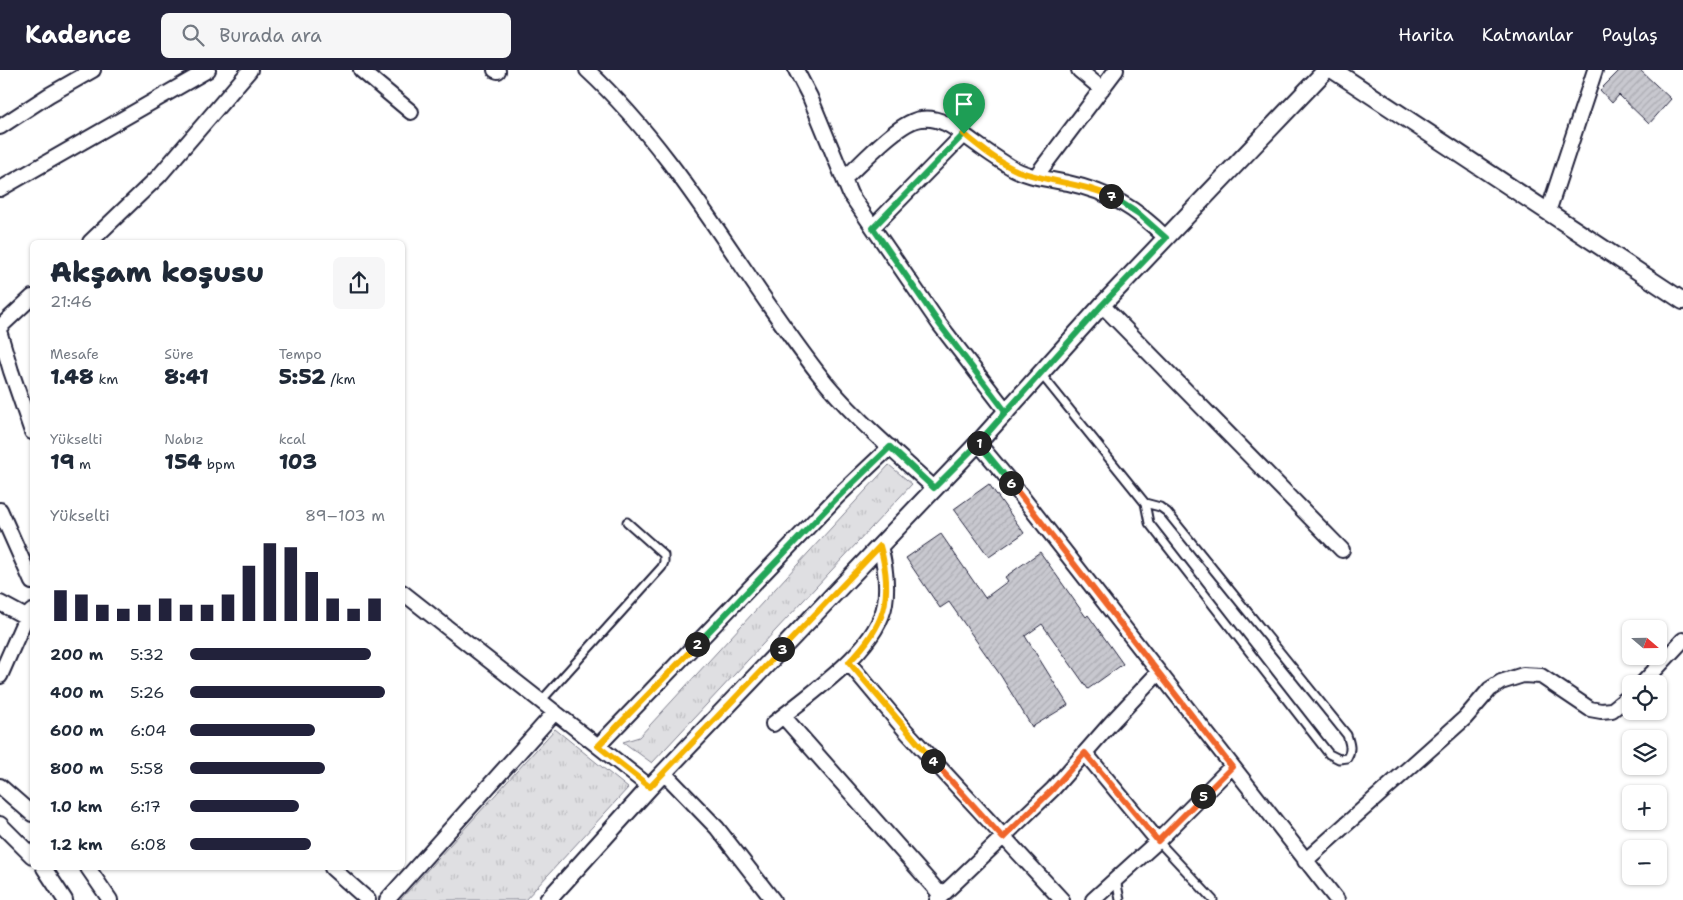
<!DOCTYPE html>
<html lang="tr">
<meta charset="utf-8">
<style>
body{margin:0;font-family:"Shantell Sans",sans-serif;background:#f6f6f7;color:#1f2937;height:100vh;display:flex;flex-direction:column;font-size:19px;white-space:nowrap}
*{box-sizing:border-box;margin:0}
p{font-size:16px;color:#747a83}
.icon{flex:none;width:28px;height:28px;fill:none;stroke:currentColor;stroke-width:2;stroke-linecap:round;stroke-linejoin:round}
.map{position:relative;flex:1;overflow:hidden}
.drawer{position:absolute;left:30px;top:170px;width:375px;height:630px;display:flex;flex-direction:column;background:#fff;border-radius:8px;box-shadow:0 1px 4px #0004}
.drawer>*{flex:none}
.needle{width:32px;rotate:110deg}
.fabs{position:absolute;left:1622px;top:550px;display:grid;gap:10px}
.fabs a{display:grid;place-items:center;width:45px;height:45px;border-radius:8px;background:#fff;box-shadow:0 1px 4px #0004;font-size:25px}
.pin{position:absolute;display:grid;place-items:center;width:42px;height:42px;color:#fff;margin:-51px -21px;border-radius:50% 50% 50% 0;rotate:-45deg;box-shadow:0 0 5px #0007}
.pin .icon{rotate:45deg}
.km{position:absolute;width:25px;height:25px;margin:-12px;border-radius:50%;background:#222;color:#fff;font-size:14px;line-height:25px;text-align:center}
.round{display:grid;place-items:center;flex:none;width:52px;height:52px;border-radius:8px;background:#f6f6f7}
.headline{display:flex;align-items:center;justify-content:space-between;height:85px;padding:0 20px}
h1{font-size:28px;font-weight:800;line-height:38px}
.stats{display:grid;grid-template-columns:repeat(3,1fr);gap:8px;height:85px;padding:5px 20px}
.stats div{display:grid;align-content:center}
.stats b{font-size:21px;font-weight:800}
.stats small{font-size:14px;font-weight:400}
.stats p{font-size:14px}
.chart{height:140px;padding:10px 20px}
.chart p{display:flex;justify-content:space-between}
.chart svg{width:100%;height:90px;margin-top:5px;stroke:#22223b;stroke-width:6}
ul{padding:0 20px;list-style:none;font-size:16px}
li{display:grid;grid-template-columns:80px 60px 1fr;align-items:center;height:38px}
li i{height:12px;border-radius:6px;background:#22223b}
header{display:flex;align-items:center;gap:30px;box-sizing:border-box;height:70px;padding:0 25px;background:#22223b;color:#fff}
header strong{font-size:24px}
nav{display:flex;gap:28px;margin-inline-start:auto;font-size:18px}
.search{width:350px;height:45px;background:#f6f6f7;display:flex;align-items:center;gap:12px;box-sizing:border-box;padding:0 18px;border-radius:8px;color:#747a83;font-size:19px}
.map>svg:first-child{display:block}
.grass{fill:url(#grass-tufts);stroke:#80808e}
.building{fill:url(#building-hatch);stroke:#22223b}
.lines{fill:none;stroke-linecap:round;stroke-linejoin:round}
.service-casing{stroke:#22223b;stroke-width:11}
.minor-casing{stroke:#22223b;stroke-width:18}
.tertiary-casing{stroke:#22223b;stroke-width:20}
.service{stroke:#fff;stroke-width:7}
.minor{stroke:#fff;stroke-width:14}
.tertiary{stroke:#fff;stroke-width:16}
.split-1-casing{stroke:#fff;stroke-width:10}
.split-2-casing{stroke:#fff;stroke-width:10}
.split-3-casing{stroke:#fff;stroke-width:10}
.split-4-casing{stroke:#fff;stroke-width:10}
.split-5-casing{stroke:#fff;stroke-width:10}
.split-6-casing{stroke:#fff;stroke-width:10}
.split-7-casing{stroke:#fff;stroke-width:10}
.split-8-casing{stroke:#fff;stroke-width:10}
.split-1{stroke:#22a559;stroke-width:6}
.split-2{stroke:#22a559;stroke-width:6}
.split-3{stroke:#f5b400;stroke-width:6}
.split-4{stroke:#f5b400;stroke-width:6}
.split-5{stroke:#f0652b;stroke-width:6}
.split-6{stroke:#f0652b;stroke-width:6}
.split-7{stroke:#22a559;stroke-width:6}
.split-8{stroke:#f5b400;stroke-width:6}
</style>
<header>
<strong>Kadence</strong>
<div class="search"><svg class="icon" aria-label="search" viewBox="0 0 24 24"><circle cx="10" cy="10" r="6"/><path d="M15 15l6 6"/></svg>Burada ara</div>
<nav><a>Harita</a><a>Katmanlar</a><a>Paylaş</a></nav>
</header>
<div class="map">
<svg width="1683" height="830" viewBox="0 0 1683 830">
<defs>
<pattern id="grass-tufts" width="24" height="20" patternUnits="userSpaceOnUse" patternTransform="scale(1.25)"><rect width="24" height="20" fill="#dfdfe2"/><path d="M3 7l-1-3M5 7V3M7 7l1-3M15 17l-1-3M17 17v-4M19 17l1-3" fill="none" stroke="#bfbfc3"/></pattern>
<pattern id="building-hatch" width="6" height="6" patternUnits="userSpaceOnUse" patternTransform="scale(1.25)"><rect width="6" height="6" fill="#c8c8cf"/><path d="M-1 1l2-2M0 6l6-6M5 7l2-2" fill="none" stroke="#acacb3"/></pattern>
</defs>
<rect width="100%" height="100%" fill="#fff"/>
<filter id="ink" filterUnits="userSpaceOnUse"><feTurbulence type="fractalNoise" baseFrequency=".02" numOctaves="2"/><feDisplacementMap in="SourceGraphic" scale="10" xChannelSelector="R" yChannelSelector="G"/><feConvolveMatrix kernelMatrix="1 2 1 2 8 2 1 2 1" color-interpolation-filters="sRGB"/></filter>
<g filter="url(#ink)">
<path class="grass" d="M889,395L912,414L652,693L623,672L639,667Z
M555,659L628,718L525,830H400Z"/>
<path class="building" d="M1620,0H1640L1671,29L1649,54L1619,25L1612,33L1600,20Z
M989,414L1024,463L989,487L954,439Z
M941,464L985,528L1008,511L1005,507L1040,482L1086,547L1088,545L1123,594L1088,619L1042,554L1025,566L1068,635L1032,657L1001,606L949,532L940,538L906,488Z"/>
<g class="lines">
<g class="service-casing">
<path id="service" d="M1041,304L1145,433L1149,453L1329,684L1339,689L1347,688C1352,680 1350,674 1347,665L1167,442L1160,437L1145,433
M541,631L662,497L664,492V485L627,452
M1158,771L1213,830
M1116,809L1120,830"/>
</g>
<g class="minor-casing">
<path id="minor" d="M361,0L411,42
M495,0L498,1
M587,0C681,87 740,203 818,303C851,346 894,381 934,418
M796,0L810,27L850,124L940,255L1007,342
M1079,0L1102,19
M0,57L49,25L93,0
M1036,106L1116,0
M844,109C861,94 899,51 921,49C942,46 958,61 975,73C986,81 998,89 1009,96C1026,107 1049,109 1068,113C1109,122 1136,138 1166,168
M0,119L208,0
M1548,142L1595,0
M873,157L964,64
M90,172L159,106L250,0
M1102,235L1342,480
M0,257L32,227
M0,264L11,301L32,362
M978,373L1008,409L1337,830
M0,440L32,512
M402,522L650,717
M0,533L26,547L32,541
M849,593L905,660L1062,830
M0,606L26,547
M1642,614L1683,570
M783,646L941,825
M773,654C808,625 878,580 885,533C888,514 885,495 880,476
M598,676L837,427L890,377
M1085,683L1158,771
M664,703L717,758L773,830
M0,716L32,744
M0,754L32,786
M1305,791L1465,648L1490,619L1501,612L1523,605L1541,606L1590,639L1601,641L1612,640L1631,625
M44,798L65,830
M88,798L110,830
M332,798L368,830
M387,830L555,642
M937,830L1053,719L1111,653L1158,603
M1093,830L1158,771L1231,697"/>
</g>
<g class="tertiary-casing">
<path id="tertiary" d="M1333,0L1683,231
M548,830L650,717L978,373L1102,235L1326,0"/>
</g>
<use href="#service" class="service"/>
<use href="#minor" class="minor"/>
<use href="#tertiary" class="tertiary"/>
</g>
</g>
<g class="lines" filter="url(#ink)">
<g class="split-1-casing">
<path id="split-1" d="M964,64L873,158L940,255L1006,342L979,373"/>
</g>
<g class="split-2-casing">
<path id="split-2" d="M697,574L837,428L890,377L934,418L979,373"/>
</g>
<g class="split-3-casing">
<path id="split-3" d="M697,574L598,676L650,717L782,579"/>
</g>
<g class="split-4-casing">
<path id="split-4" d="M782,579L880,476C894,527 885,556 849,592L933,691"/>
</g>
<g class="split-5-casing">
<path id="split-5" d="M933,691L1003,768L1053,719L1085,683L1158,771L1203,726"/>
</g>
<g class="split-6-casing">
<path id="split-6" d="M1011,413L1232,697L1203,726"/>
</g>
<g class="split-7-casing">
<path id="split-7" d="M1011,413L978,373L1102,235L1166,168L1139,144L1111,126"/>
</g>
<g class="split-8-casing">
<path id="split-8" d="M964,64C980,77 999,93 1018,101C1048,112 1081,113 1111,126"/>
</g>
<use href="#split-1" class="split-1"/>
<use href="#split-2" class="split-2"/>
<use href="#split-3" class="split-3"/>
<use href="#split-4" class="split-4"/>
<use href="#split-5" class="split-5"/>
<use href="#split-6" class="split-6"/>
<use href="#split-7" class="split-7"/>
<use href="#split-8" class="split-8"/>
</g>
</svg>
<div class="fabs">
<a><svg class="needle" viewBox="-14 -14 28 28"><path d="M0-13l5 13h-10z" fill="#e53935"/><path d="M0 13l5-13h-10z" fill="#747a83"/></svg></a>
<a><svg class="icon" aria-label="locate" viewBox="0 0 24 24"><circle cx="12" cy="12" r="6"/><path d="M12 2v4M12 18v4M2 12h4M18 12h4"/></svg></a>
<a><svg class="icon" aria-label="layers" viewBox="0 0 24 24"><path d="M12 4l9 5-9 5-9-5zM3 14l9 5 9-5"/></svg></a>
<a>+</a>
<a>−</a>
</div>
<div class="pin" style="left:964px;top:64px;background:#1e9e55"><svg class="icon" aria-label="arrive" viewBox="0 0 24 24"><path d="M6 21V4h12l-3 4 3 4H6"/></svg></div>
<b class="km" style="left:979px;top:373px">1</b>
<b class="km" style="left:697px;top:574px">2</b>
<b class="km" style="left:782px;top:579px">3</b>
<b class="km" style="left:933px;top:691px">4</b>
<b class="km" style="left:1203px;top:726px">5</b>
<b class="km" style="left:1011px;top:413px">6</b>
<b class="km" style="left:1111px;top:126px">7</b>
<section class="drawer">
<div class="headline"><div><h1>Akşam koşusu</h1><p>21:46</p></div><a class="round"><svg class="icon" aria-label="share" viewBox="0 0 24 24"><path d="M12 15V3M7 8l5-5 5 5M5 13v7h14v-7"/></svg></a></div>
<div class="stats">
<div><p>Mesafe</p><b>1.48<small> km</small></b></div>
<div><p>Süre</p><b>8:41</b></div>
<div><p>Tempo</p><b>5:52<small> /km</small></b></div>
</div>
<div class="stats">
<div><p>Yükselti</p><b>19<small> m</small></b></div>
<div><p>Nabız</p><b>154<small> bpm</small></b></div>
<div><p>kcal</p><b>103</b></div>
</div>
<div class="chart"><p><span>Yükselti</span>89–103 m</p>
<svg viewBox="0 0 160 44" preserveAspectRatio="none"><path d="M5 44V29M15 44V31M25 44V36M35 44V38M45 44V36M55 44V33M65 44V36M75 44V36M85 44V31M95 44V17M105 44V6M115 44V8M125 44V20M135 44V33M145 44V38M155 44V33"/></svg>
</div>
<ul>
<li><b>200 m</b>5:32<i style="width:93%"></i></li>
<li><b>400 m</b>5:26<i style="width:100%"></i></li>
<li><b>600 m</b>6:04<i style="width:64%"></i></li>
<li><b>800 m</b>5:58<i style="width:69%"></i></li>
<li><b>1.0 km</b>6:17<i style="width:56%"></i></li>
<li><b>1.2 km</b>6:08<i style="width:62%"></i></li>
</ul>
</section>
</div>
